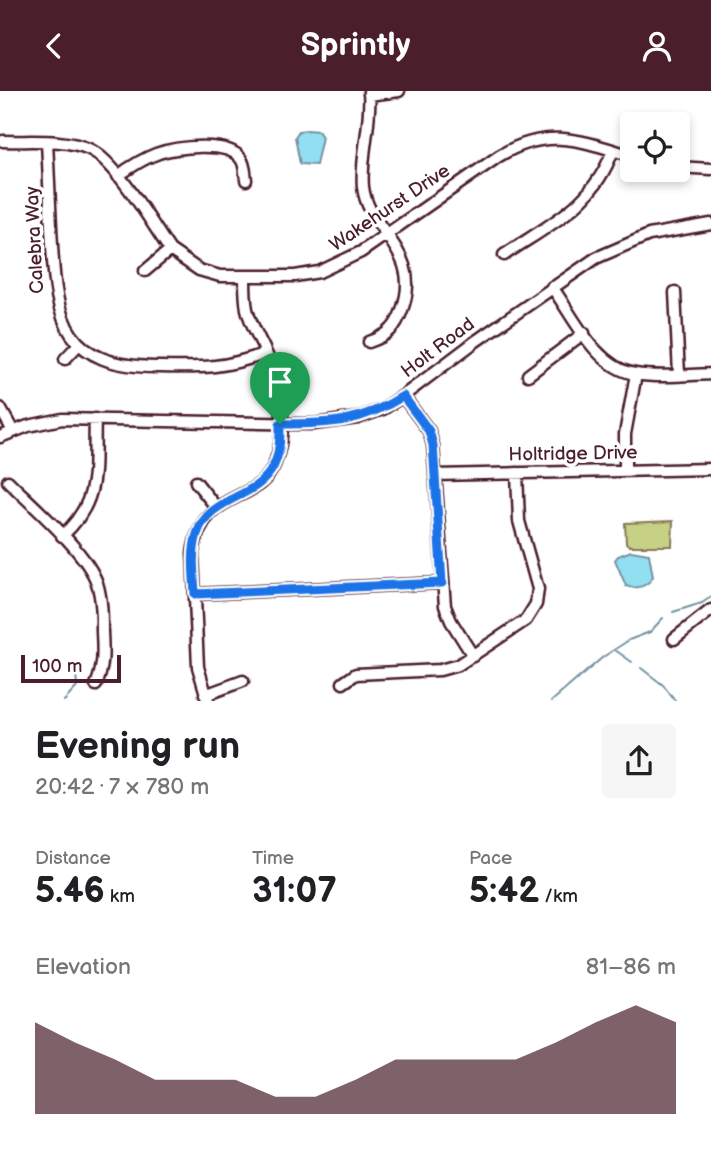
<!DOCTYPE html>
<meta charset="utf-8">
<style>
body{margin:0;font-family:"Balsamiq Sans",sans-serif;background:#f6f6f6;color:#202124;height:100vh;display:flex;flex-direction:column;font-size:26px;white-space:nowrap}
*{box-sizing:border-box;margin:0}
p{font-size:23px;color:#757577}
.icon{flex:none;width:38px;height:38px;fill:none;stroke:currentColor;stroke-width:2;stroke-linecap:round;stroke-linejoin:round}
.map{position:relative;height:610px;overflow:hidden}
.sheet{display:flex;flex-direction:column;background:#fff;flex:1}
.sheet>*{flex:none}
.controls{position:absolute;left:620px;top:21px;display:grid;gap:14px}
.controls a{display:grid;place-items:center;width:70px;height:70px;border-radius:7px;background:#fff;box-shadow:0 4px 10px #0003;font-size:35px}
.scale{position:absolute;left:21px;bottom:18px;width:100px;box-sizing:border-box;padding-left:7px;border:4px solid #4a1f2b;border-top:0;font-size:19px;line-height:24px;white-space:nowrap;color:#4a1f2b;-webkit-text-stroke:5px #fff;paint-order:stroke}
.pin{position:absolute;display:grid;place-items:center;width:60px;height:60px;color:#fff;margin:-72px -30px;border-radius:50% 50% 50% 0;rotate:-45deg;box-shadow:0 0 7px #0007}
.pin .icon{rotate:45deg}
.round{display:grid;place-items:center;flex:none;width:74px;height:74px;border-radius:7px;background:#f6f6f6}
.summary{display:flex;align-items:center;justify-content:space-between;height:119px;padding:0 35px}
h1{font-size:38px;font-weight:600;line-height:52px}
.figures{display:grid;grid-template-columns:repeat(3,1fr);gap:10px;height:119px;padding:7px 35px}
.figures div{display:grid;align-content:center}
.figures b{font-size:35px;font-weight:600}
.figures small{font-size:19px;font-weight:400}
.figures p{font-size:19px}
.chart{height:196px;padding:14px 35px}
.chart p{display:flex;justify-content:space-between}
.chart svg{width:100%;height:126px;margin-top:7px;fill:#4a1f2b;opacity:.7}
header{display:flex;justify-content:space-between;align-items:center;height:91px;padding:0 35px;background:#4a1f2b;color:#fff;font-size:32px;font-weight:600}
.map>svg:first-child{display:block}
.green{fill:#c6d185;stroke:#887858;stroke-width:2}
.water{fill:#91dff1;stroke:#7592a2;stroke-width:2}
.lines{fill:none;stroke-linecap:round;stroke-linejoin:round}
.stream{stroke:#7592a2;stroke-width:2}
.minor-casing{stroke:#4a1f2b;stroke-width:15}
.minor{stroke:#fff;stroke-width:10}
.route-casing{stroke:#fff;stroke-width:14}
.route{stroke:#1a73e8;stroke-width:9}
.labels{text-anchor:middle;dominant-baseline:central;stroke-width:7;stroke-linejoin:round;paint-order:stroke}
.street-label{font-size:19px;fill:#4a1f2b;stroke:#fff}
</style>
<header><svg class="icon" aria-label="back" viewBox="0 0 24 24"><path d="M15 5l-7 7 7 7"/></svg>Sprintly<svg class="icon" aria-label="person" viewBox="0 0 24 24"><circle cx="12" cy="8" r="4"/><path d="M4 21q1-7 8-7t8 7"/></svg></header>
<div class="map">
<svg width="711" height="610" viewBox="0 0 711 610">
<rect width="100%" height="100%" fill="#fff"/>
<filter id="ink" filterUnits="userSpaceOnUse"><feTurbulence type="fractalNoise" baseFrequency=".0143" numOctaves="2"/><feDisplacementMap in="SourceGraphic" scale="14" xChannelSelector="R" yChannelSelector="G"/><feConvolveMatrix kernelMatrix="1 2 1 2 8 2 1 2 1" color-interpolation-filters="sRGB"/></filter>
<g filter="url(#ink)">
<path class="green" d="M673,430L672,455H630L626,452L625,432Z"/>
<path class="water" d="M307,39L318,40L322,46L316,74L300,73L295,46L299,40Z
M631,460L649,463L653,486C647,495 637,499 626,495L615,469L618,465Z"/>
<g class="lines">
<path class="stream" d="M673,521L702,512L711,506
M615,559L632,571
M641,577L663,594L675,610
M64,610L77,596L76,582
M552,610L603,566L629,549L650,541L663,527"/>
<g class="minor-casing">
<path id="minor" d="M369,0C372,32 360,65 363,96C368,141 424,160 402,219C396,237 387,245 369,251
M369,4L399,0
M3,50C30,51 64,47 89,58C116,70 152,133 170,159L199,179L220,185H295L319,181L361,161L499,65C548,35 582,50 632,65
M47,52C49,86 50,120 52,154C56,232 66,275 156,276C200,277 224,278 266,262
M677,76L711,78
M118,85C130,76 143,68 156,63C175,56 229,49 241,68C245,73 245,82 246,89
M504,164C550,133 594,114 613,59
M145,180L170,159
M552,196C574,226 595,276 635,283C659,287 687,284 711,283
M675,201L679,284
M65,268L79,253
M528,284L584,242
M403,305L429,340L433,354L445,515L451,530L473,565
M0,317L13,340
M0,346L28,335L62,328L314,333L358,327L383,318L403,305L476,250L596,167L649,144L711,133
M625,380V343L636,283
M435,384L711,378
M8,390C33,415 86,460 97,492C102,508 102,525 102,541C103,560 104,576 96,594
M196,391L216,416
M62,445C102,409 93,377 95,328
M195,503L442,492
M674,548L711,519
M343,592L356,583L440,579L458,574L526,529L536,513L538,498L519,430L517,382
M205,604L243,590
M208,610L198,576L193,462C202,396 259,415 275,372C288,337 282,295 266,262C260,248 250,233 247,218C245,208 245,197 245,186"/>
</g>
<use href="#minor" class="minor"/>
</g>
</g>
<g class="lines" filter="url(#ink)">
<g class="route-casing">
<path id="route" d="M403,305L429,340L433,354L442,492L195,503C194,484 191,462 197,443C209,405 257,408 273,376C280,363 280,348 280,333C329,333 361,332 403,305Z"/>
</g>
<use href="#route" class="route"/>
</g>
<g class="labels">
<g class="street-label">
<text transform="translate(390 117) rotate(-34)">Wakehurst Drive</text>
<text transform="translate(35 149) rotate(-93)">Calebra Way</text>
<text transform="translate(438 257) rotate(-37)">Holt Road</text>
<text transform="translate(573 363) rotate(-1)">Holtridge Drive</text>
</g>
</g>
</svg>
<div class="controls">
<a><svg class="icon" aria-label="locate" viewBox="0 0 24 24"><circle cx="12" cy="12" r="6"/><path d="M12 2v4M12 18v4M2 12h4M18 12h4"/></svg></a>
</div>
<div class="scale">100 m</div>
<div class="pin" style="left:280px;top:333px;background:#1e9e55"><svg class="icon" aria-label="arrive" viewBox="0 0 24 24"><path d="M6 21V4h12l-3 4 3 4H6"/></svg></div>
</div>
<section class="sheet">
<div class="summary"><div><h1>Evening run</h1><p>20:42 · 7 × 780 m</p></div><a class="round"><svg class="icon" aria-label="share" viewBox="0 0 24 24"><path d="M12 15V3M7 8l5-5 5 5M5 13v7h14v-7"/></svg></a></div>
<div class="figures">
<div><p>Distance</p><b>5.46<small> km</small></b></div>
<div><p>Time</p><b>31:07</b></div>
<div><p>Pace</p><b>5:42<small> /km</small></b></div>
</div>
<div class="chart"><p><span>Elevation</span>81–86 m</p>
<svg viewBox="0 0 160 44" preserveAspectRatio="none"><path d="M0 44V12L10 19L20 25L30 32L40 32L50 32L60 38L70 38L80 32L90 25L100 25L110 25L120 25L130 19L140 12L150 6L160 12V44z"/></svg>
</div>
</section>
